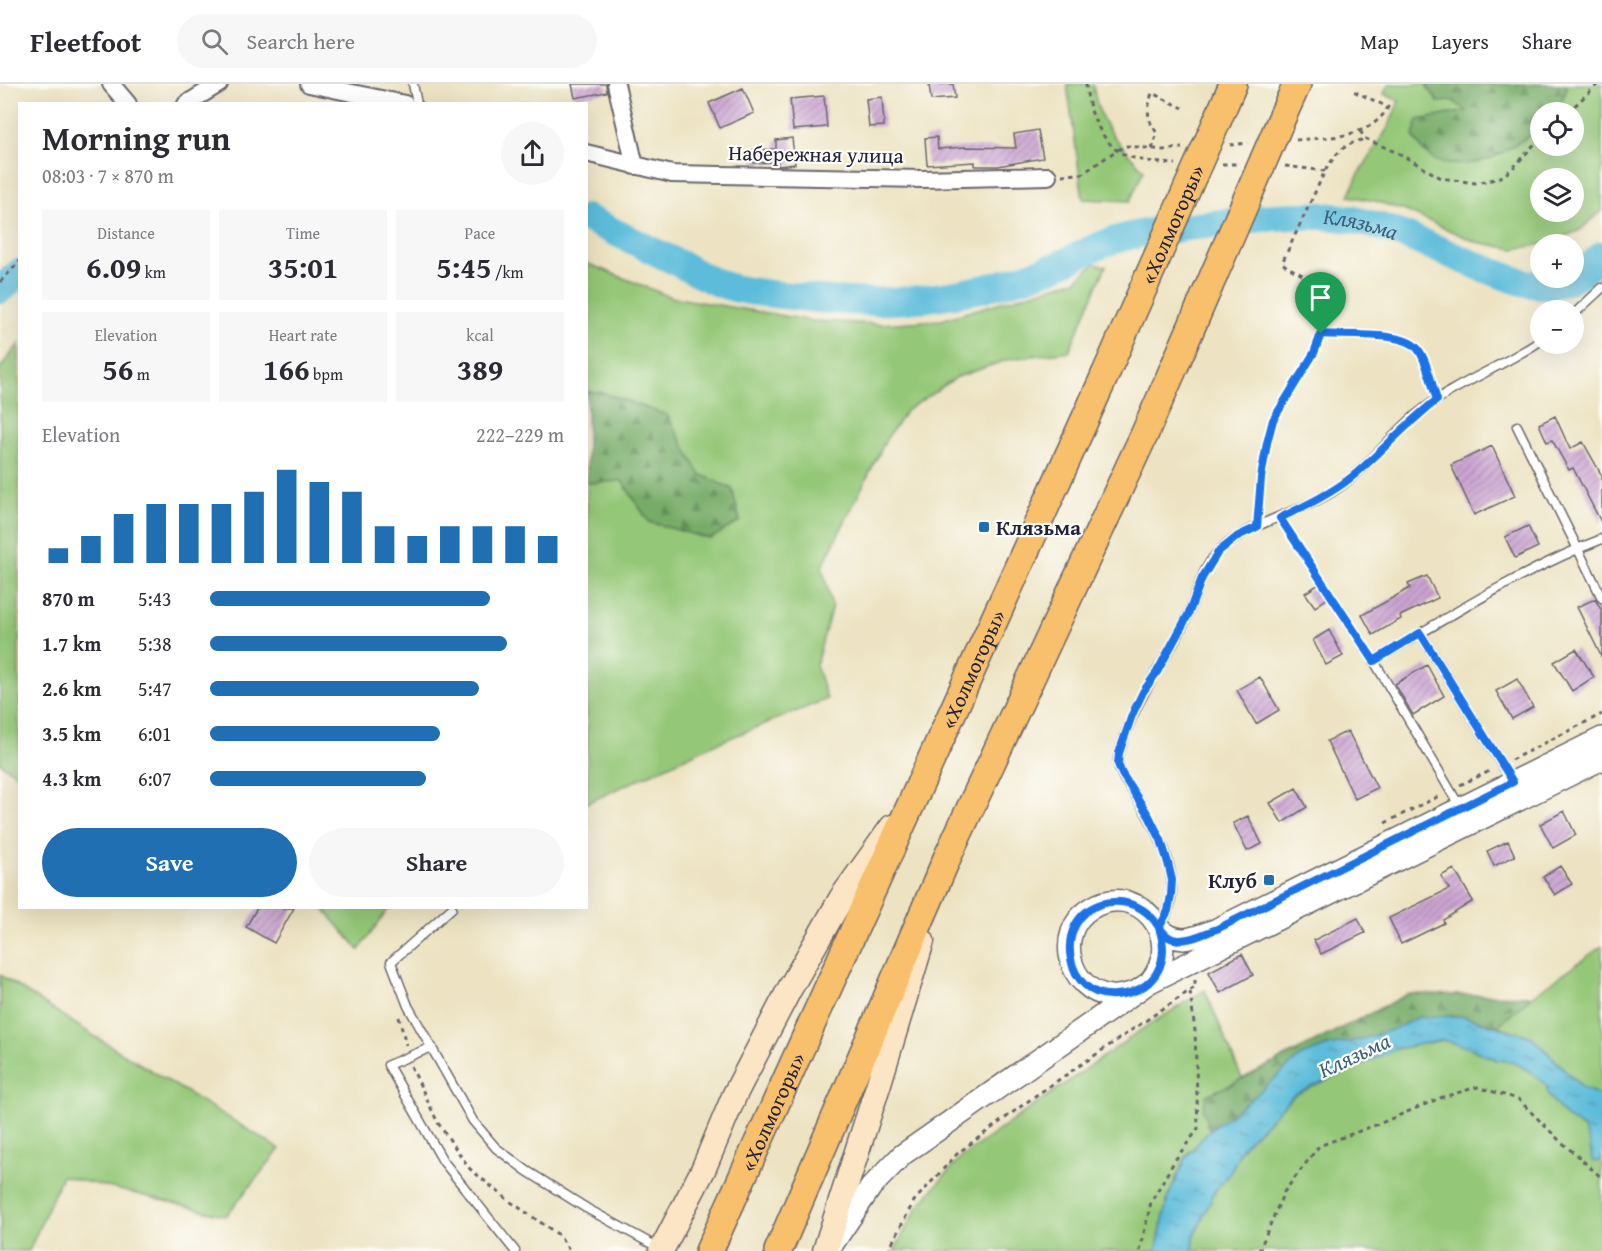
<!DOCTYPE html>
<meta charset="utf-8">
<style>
body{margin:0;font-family:"Gentium Book Plus",serif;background:#f7f7f7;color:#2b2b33;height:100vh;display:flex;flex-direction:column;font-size:22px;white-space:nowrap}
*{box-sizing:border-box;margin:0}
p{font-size:20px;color:#7c7c81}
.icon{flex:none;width:33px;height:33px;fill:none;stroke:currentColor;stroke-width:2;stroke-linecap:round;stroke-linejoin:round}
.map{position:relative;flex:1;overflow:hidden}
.details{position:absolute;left:18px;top:18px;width:570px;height:807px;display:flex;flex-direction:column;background:#fff;border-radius:0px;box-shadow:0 6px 24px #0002}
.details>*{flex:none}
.tools{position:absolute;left:1530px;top:18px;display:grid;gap:12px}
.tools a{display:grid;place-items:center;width:54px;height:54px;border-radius:50%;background:#fff;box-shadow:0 6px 24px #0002;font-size:30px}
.pin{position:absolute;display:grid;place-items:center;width:51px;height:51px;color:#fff;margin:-62px -26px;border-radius:50% 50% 50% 0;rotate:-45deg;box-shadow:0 0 6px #0007}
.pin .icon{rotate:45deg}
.round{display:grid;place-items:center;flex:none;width:63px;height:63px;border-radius:32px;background:#f7f7f7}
.head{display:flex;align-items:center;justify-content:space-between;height:102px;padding:0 24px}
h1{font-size:33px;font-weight:700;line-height:45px}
.stats{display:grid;grid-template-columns:repeat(3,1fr);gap:9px;height:102px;padding:6px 24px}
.stats div{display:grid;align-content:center;border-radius:0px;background:#f7f7f7;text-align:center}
.stats b{font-size:30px;font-weight:700}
.stats small{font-size:16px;font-weight:400}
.stats p{font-size:16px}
.chart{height:168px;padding:12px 24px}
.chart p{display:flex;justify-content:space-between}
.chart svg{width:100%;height:108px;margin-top:6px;stroke:#1f6fb2;stroke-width:6}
.primary-button{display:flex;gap:12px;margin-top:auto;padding:12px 24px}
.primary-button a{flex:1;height:69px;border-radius:36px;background:#1f6fb2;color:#fff;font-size:24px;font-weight:700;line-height:69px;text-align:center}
.primary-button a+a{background:#f7f7f7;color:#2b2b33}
ul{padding:0 24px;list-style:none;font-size:20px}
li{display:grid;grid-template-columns:96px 72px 1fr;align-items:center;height:45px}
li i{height:15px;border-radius:8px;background:#1f6fb2}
header{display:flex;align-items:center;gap:36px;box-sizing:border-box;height:84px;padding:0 30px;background:#fff;border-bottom:2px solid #e1e1e2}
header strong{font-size:28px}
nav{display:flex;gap:33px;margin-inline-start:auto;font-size:21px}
.search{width:420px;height:54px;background:#f7f7f7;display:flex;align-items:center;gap:15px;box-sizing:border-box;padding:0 21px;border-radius:33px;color:#7c7c81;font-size:22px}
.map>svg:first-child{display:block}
.grass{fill:#94c777;stroke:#5b7459;stroke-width:1.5;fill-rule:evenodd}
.forest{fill:url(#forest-firs);stroke:#4c6752;stroke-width:1.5}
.water{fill:url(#water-ripples);stroke:#3f6f8a;stroke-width:1.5}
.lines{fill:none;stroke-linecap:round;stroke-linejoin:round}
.river{stroke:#5cbcda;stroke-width:28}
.building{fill:url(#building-hatch)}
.service-casing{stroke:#69666b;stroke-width:11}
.minor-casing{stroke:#69666b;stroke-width:20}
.tertiary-casing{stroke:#69666b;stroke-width:24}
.secondary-casing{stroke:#69666b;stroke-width:27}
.trunk-casing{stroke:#69666b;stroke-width:30}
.path{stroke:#69666b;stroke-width:3;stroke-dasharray:4.5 4.5;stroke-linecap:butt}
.service{stroke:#fff;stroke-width:8}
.minor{stroke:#fff;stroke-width:16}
.tertiary{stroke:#fff;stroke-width:21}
.secondary{stroke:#fce5c4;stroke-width:24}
.trunk{stroke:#f8bf6c;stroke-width:27}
.trunk-bridge-casing{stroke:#69666b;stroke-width:30;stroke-linecap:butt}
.trunk-bridge{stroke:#f8bf6c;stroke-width:27}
.route-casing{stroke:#fff;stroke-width:12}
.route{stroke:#1a73e8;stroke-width:8}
.poi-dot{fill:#1f6fb2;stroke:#fdfcf7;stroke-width:2}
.labels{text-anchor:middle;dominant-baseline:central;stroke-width:4.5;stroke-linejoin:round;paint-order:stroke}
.street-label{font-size:21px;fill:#22223b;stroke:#fdfcf7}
.poi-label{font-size:21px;font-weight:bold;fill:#22223b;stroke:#fdfcf7;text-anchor:start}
.water-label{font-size:22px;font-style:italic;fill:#39607b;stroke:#fdfcf7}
</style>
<header>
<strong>Fleetfoot</strong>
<div class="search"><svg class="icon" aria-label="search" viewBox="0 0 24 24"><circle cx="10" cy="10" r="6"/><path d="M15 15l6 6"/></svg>Search here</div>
<nav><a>Map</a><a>Layers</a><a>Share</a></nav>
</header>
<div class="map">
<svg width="1602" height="1167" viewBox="0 0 1602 1167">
<defs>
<pattern id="forest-firs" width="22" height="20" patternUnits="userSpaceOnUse" patternTransform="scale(1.5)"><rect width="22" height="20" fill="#77ac68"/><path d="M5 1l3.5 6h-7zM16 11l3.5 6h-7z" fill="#618c57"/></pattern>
<pattern id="water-ripples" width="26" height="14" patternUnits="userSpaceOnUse" patternTransform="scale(1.5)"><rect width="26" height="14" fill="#5cbcda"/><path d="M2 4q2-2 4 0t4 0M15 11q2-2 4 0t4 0" fill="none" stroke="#4c98b2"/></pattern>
<pattern id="building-hatch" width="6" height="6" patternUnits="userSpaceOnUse" patternTransform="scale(1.5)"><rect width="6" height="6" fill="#cca4d2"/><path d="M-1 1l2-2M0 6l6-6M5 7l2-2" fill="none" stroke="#a585ac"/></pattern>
</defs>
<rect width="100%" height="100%" fill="#fdfcf7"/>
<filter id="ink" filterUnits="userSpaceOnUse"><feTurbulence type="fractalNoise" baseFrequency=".0167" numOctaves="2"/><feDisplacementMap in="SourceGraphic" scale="12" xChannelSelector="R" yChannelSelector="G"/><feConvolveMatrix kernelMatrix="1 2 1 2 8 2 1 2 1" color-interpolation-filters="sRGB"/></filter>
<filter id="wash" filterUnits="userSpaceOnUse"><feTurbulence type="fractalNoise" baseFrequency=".008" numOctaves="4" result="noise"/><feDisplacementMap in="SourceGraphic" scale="24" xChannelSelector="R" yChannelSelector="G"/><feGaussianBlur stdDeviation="1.35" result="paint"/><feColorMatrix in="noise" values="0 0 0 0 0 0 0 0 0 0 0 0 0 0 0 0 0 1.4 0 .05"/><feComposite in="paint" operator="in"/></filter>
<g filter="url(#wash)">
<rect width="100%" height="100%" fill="#ede3c3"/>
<path class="grass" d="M1067,0H1093C1098,42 1117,57 1144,86L1130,117L1083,115Z
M1388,0H1426L1428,5L1453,17L1467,27L1419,36L1422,66L1435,76L1451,80L1501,69L1529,52L1532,34L1545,24L1561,19L1567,4L1565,0H1602V127L1580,146L1549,159L1514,165L1476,158L1406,127L1375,117L1349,112L1357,93L1389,42L1399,17L1384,10ZM1540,28H1574V62H1540ZM1540,94H1574V128H1540Z
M586,179L671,213L813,237L880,240L941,236L1076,196L1094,180L1106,182L1069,267L1010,275L957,293L907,326L887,354L822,483L832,522L816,581L827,615L715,660L587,719V399L622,397L649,438L710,455L740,437L732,405L700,391L667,331L601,308H587Z
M19,260V692L0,679V284Z
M323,824H389L359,866Z
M1602,862V1012L1583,1004L1532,953L1498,942L1532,912Z
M0,891L94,952L280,1065L226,1132L62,1092L29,1167H0Z
M1205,906L1242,995L1230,1001L1206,1040L1210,1046L1186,1072L1168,1113L1156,1167H894L919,1121L961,1073L1144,944Z
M1443,956L1467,963L1496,976L1512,977L1534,990L1546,1001L1550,1012L1565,1032L1584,1045L1590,1062L1592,1076L1597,1078L1602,1075V1167H1193L1194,1153L1215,1107L1231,1087L1242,1063L1294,1011L1395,965Z"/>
<path class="forest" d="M1426,0H1565L1567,3L1561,19L1545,24L1532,34L1530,52C1520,57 1511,63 1502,69C1485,79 1453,85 1435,76C1425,70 1419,61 1413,52L1418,36L1467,27L1453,17L1438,18Z
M587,308H601L667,331L700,390L732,405L740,437L710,455L649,438L622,397L587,399Z
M1408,910L1532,912L1498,942L1461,932L1420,933L1394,945L1359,956L1328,962L1302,972L1250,1016L1210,1046L1203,1026L1206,1011L1230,1001Z"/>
<path class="water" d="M1461,932L1532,953L1583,1004L1602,1012V1075L1597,1078L1592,1076L1590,1062L1584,1045L1565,1032L1549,1012L1546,1001L1534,990L1512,977L1496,976L1467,963L1443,956L1395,965L1294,1011L1242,1063L1231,1087L1215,1107L1194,1153L1193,1167H1156L1168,1113L1187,1072L1210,1046L1250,1016L1301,972L1328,962L1359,956L1394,945L1419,933Z"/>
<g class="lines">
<g class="river">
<path id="s1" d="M586,134C617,149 647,164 678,179C692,186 706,195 721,200C745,209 775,210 800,213C887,224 966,215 1048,185C1070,177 1090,164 1112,157C1138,148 1168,146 1196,142C1238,137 1282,130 1324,132C1383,135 1436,167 1491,187C1509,194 1528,202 1548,201C1571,200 1586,186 1602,171"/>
<path d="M0,206L20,188"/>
</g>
</g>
<g id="blocks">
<path class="building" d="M572,0H606L607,8L575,14Z
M929,0H953L955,14L931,16Z
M743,4L754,29L720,44L709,19Z
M824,12L827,43L793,46L790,15Z
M882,13L884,42L869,43L866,15Z
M1038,46L1043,74L998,82H975V78L927,81L925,54L937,53L938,65L966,63L1016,64L1014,50Z
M792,54L795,80L778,82V78L754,79L753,66L776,65V56Z
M1555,332L1570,365L1583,358L1602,392V440L1573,384L1569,386L1552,356L1547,358L1539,340Z
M1492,362L1515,412L1474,431L1451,381Z
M1528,442L1538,463L1515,474L1505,453Z
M1427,492L1438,514L1400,532L1401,535L1373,551L1362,531L1410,504L1408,500Z
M1319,500L1328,514L1315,523L1305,509Z
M1595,515L1602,527V574L1577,523Z
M1329,546L1343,572L1326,581L1313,556Z
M1576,565L1594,593L1572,607L1554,578Z
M1427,581L1444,612L1413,631L1395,600Z
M1260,593L1279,626L1256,640L1237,606Z
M1517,595L1533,623L1512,635L1496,607Z
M1348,647L1377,704L1355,715L1327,657Z
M1296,704L1307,723L1282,739L1270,719Z
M1564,727L1576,751L1553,764L1540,740Z
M1248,732L1262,760L1247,767L1233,739Z
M1508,757L1515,772L1494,782L1487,767Z
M1560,782L1572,800L1555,811L1543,793Z
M1454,785L1473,817L1443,836L1444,839L1401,860L1389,834L1449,805L1441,792Z
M257,824H294L274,859L246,843Z
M1358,834L1365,849L1321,870L1314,856Z
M1242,870L1253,891L1220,909L1209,888Z"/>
</g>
</g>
<g filter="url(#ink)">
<use href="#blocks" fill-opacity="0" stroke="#69666b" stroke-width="1.5"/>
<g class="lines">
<g class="service-casing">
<path id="service" d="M413,0L417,20
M1574,230L1602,204
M1517,342L1602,514
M1420,549L1512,697
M1460,723L1374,577C1448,533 1522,486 1602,455
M452,824L391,878L408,922L473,1037L496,1064L527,1087L586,1124L661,1165
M1159,843C1162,838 1166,833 1168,827C1182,786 1155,742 1134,709C1128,700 1118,689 1118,677C1118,668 1123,660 1125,651C1140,607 1169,573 1188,531C1197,510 1202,482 1220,466C1250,438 1297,430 1332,408C1364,388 1387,356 1416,331C1453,300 1501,284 1540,257
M432,963L388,981L443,1077L515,1167"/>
</g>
<g class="minor-casing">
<path id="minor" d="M111,0L128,20
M309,0L405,20
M616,0L635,82
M186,20L219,0
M586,69L672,90L922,95L1048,92"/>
</g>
<g class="tertiary-casing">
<path id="tertiary" d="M1159,844C1179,863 1195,853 1217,845L1602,654
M1134,908C1127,910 1119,913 1111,912C1068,907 1054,848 1090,825C1136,795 1187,852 1150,898
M832,1161L871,1103L902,1071L1150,898L1602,675"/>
</g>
<g class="secondary-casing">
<path id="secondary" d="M661,1167L703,1086L735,1010L789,906L842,813L892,743
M825,1167L879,999L922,857"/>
</g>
<g class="trunk-casing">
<g id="trunk">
<path d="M1284,29L1297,0"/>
<path d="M1218,35L1233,0"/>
<path id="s2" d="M709,1167L1105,291"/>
<path d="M778,1167L947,774L1145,349L1175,281"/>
</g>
</g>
<path class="path" d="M1086,0C1087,24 1100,56 1121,69C1136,77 1159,79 1176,80
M1568,28L1598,0
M1360,47L1366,55L1402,71L1441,94L1475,99L1491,96L1503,92L1513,84L1540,54
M1296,56C1328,53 1371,55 1388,23L1351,6
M1230,61L1248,59
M1152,65L1157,49C1146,35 1147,25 1152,9L1183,24
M1222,80H1239
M1285,82L1325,87
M1062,91L1082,90L1117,66L1127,62L1163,66L1182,64
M0,198L20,177
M1321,250C1344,252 1403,247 1417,264C1426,275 1428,292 1433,304
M1259,430C1262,399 1262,368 1272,339C1275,331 1281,323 1286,315C1304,286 1332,251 1321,215C1319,207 1316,201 1310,196C1301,189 1291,186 1282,179L1325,87C1337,68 1343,60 1366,55
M1286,443L1368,568
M1511,676L1602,630
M1460,701L1492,686
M1385,739L1441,711
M399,933L406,961
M411,982L438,1039L470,1085L508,1116L559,1151L570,1167
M888,1167L914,1117L958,1069L1035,1012L1195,903V896
M1140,1167L1151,1118L1175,1076L1198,1045L1195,947L1190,907
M1259,1167L1284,1108L1319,1062L1381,1039L1440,1014L1477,1003L1518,1015L1558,1055L1602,1094"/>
<use href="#service" class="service"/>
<use href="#minor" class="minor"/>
<use href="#tertiary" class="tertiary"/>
<use href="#secondary" class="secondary"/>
<use href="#trunk" class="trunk"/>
<g class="trunk-bridge-casing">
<g id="trunk-bridge">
<path d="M1175,281L1284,29"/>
<path id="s3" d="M1105,291L1218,35"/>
</g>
</g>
<use href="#trunk-bridge" class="trunk-bridge"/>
</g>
</g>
<g class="lines" filter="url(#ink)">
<g class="route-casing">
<path id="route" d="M1321,250L1314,269L1273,336L1267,359L1261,394L1257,443L1238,452L1218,468L1202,494L1188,531L1157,588L1143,608L1132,631L1119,669L1118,680L1122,690L1149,732L1161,756L1168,779L1172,796L1171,811L1168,827L1159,844C1171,879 1154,908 1116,911C1065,916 1051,836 1101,820C1120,814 1141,820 1154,836C1159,843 1164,852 1173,855C1187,859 1204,849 1217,845L1513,698L1420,549L1374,577L1280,434C1305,422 1331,410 1353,392C1382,368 1406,339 1437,316C1432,302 1427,275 1417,264C1403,247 1343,252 1321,250"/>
</g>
<use href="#route" class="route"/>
</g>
<g class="poi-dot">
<rect x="978" y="437" width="12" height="12" rx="3"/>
<rect x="1263" y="790" width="12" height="12" rx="3"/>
</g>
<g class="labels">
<g class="street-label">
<text transform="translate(816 70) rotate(1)">Набережная улица</text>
<text stroke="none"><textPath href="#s3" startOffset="165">«Холмогоры»</textPath></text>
<text stroke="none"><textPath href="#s2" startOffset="639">«Холмогоры»</textPath></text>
<text stroke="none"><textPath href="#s2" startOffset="153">«Холмогоры»</textPath></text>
</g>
<g class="poi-label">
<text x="996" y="443">Клязьма</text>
<text x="1257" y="796" text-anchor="end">Клуб</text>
</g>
<g class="water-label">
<text stroke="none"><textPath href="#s1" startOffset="804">Клязьма</textPath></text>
<text transform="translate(1354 971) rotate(-25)">Клязьма</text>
</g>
</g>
</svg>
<div class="tools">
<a><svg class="icon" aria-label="locate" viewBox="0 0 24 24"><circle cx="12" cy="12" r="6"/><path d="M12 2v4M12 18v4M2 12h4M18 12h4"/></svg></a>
<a><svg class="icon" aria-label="layers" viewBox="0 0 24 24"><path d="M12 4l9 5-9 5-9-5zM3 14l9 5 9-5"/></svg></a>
<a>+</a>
<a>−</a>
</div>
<div class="pin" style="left:1321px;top:250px;background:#1e9e55"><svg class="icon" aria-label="arrive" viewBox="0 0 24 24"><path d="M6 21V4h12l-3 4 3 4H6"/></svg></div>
<section class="details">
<div class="head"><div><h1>Morning run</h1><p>08:03 · 7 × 870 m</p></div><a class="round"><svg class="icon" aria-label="share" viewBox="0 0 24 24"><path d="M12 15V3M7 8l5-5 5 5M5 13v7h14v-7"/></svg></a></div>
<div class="stats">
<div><p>Distance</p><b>6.09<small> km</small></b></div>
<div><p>Time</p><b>35:01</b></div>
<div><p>Pace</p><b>5:45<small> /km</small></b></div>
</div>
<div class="stats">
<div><p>Elevation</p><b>56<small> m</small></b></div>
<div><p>Heart rate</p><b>166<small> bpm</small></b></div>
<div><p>kcal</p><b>389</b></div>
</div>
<div class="chart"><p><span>Elevation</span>222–229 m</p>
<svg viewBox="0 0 160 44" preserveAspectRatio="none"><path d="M5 44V38M15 44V33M25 44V24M35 44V20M45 44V20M55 44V20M65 44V15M75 44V6M85 44V11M95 44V15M105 44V29M115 44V33M125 44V29M135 44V29M145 44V29M155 44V33"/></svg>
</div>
<ul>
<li><b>870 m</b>5:43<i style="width:79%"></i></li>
<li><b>1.7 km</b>5:38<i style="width:84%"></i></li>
<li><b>2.6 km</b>5:47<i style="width:76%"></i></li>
<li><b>3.5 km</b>6:01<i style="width:65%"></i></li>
<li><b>4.3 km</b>6:07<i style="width:61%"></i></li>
</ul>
<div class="primary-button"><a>Save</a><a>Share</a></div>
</section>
</div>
